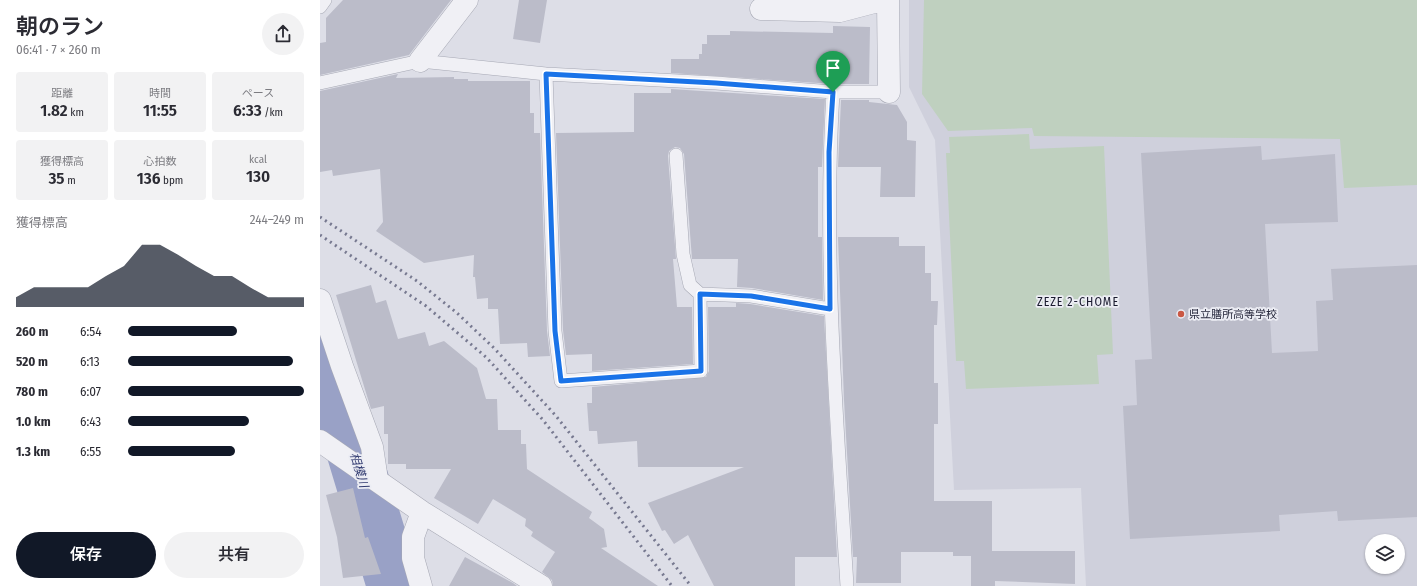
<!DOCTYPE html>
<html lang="ja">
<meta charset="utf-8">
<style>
body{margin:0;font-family:"Fira Sans Condensed","Noto Sans JP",sans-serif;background:#f2f2f3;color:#2b2b33;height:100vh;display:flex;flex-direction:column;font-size:15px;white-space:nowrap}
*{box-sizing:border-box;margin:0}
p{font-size:13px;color:#7c7c81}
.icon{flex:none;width:22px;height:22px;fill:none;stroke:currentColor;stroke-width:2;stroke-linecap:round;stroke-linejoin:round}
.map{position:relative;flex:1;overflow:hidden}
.sheet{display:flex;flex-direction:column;background:#fff;width:320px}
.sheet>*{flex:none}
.fabs{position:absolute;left:1045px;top:534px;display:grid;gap:8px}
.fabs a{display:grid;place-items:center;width:40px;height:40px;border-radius:50%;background:#fff;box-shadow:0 1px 3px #0004;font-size:20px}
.pin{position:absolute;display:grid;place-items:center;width:34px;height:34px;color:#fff;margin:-41px -17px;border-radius:50% 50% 50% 0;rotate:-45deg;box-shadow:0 0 4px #0007}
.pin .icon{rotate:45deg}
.round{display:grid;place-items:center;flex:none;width:42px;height:42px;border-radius:21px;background:#f2f2f3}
.overview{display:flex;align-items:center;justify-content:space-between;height:68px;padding:0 16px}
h1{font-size:22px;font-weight:600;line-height:30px}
.figures{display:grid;grid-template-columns:repeat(3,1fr);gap:6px;height:68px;padding:4px 16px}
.figures div{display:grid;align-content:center;border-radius:4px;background:#f2f2f3;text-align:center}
.figures b{font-size:17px;font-weight:600}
.figures small{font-size:11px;font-weight:400}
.figures p{font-size:11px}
.chart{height:112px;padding:8px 16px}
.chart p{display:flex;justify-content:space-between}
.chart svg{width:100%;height:72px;margin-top:4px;fill:#111827;opacity:.7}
.cta{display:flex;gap:8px;margin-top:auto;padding:8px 16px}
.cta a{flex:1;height:46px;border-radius:24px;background:#111827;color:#fff;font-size:16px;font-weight:600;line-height:46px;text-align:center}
.cta a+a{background:#f2f2f3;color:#2b2b33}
ul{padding:0 16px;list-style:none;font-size:13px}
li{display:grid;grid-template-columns:64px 48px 1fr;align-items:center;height:30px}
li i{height:10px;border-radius:5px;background:#111827}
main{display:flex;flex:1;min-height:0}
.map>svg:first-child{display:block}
.built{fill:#cfd0dc;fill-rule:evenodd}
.green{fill:#bfd0bf}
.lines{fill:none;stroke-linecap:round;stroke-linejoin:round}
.river{stroke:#99a1c6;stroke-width:54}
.building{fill:#bbbcc9}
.lane-casing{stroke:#a6a8b4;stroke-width:14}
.street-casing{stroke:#a6a8b4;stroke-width:23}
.lane{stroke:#f0f0f5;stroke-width:13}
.street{stroke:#f0f0f5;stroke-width:22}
.rail{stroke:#777990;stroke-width:3;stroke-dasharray:2 4;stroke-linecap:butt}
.route-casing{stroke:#fff;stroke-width:8}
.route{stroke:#1a73e8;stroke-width:5}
.poi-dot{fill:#ca5844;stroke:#ecedf4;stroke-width:1.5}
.labels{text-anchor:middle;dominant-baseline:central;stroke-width:3.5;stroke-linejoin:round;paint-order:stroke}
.poi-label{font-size:11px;fill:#27293d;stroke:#ecedf4;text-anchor:start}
.neighbourhood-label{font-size:12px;letter-spacing:1px;fill:#191a2e;stroke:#ecedf4}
.water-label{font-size:12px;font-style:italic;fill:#323b70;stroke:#ecedf4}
</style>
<main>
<section class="sheet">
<div class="overview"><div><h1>朝のラン</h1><p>06:41 · 7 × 260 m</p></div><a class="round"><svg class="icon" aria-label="share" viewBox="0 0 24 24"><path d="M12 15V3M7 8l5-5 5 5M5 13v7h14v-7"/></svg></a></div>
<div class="figures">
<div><p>距離</p><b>1.82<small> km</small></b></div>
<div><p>時間</p><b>11:55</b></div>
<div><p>ペース</p><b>6:33<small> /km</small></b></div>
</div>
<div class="figures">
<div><p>獲得標高</p><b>35<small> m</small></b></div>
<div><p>心拍数</p><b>136<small> bpm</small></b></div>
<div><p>kcal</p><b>130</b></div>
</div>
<div class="chart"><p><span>獲得標高</span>244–249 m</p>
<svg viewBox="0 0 160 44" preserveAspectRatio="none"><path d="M0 44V38L10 32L20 32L30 32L40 32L50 25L60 19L70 6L80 6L90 12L100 19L110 25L120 25L130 32L140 38L150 38L160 38V44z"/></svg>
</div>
<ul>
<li><b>260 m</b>6:54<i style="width:62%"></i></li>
<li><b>520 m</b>6:13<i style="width:94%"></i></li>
<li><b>780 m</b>6:07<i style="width:100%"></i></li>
<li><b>1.0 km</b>6:43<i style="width:69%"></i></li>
<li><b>1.3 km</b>6:55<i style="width:61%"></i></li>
</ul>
<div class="cta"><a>保存</a><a>共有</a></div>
</section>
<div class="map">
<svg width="1097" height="586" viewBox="0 0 1097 586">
<rect width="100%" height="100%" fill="#dddee7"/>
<path class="built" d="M589,0H1097V586H766L761,488L634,490L615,140L589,87ZM1052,541H1078V567H1052Z"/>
<path class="green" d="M604,0H1097V185L1024,188L1020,139L714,136L712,128L628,131L602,94Z
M709,134L710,149L784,146L793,354L777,355L779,384L646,389L644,361H636L626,153H630L629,137Z"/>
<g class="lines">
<path class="river" d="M0,356L22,414L74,586"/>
</g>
<path class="building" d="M23,0H131L89,55L0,75V43L6,42V18Z
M199,0H227L220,43L193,39Z
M513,26L550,27L549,84H513L351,73V59H379V54H382V44H387V35H410V31L513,33Z
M78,74L76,78L134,77V79H148V81H210V113H214V133H220L227,331L230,356L208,357L207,343L180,344L178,309H168V298L157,299L155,277H153L154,255L104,263L56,231L63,222L60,169L13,176L12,170L0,172V91Z
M351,89L505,99L502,167H498V237H502L503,300L432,288L417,287L418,259H372L364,154L360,148L355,147L349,151L348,156L356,259H353L357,307H372L373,364L272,371V354L246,355L243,330L236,133L314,132V93H351Z
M521,100H549V102L577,105L587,122V140L596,141L595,197H560L561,167H518Z
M941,146L942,160L1015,154L1018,222L945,224L952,353L998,351L996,301L1013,300L1011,269L1097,265V517L1018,521L1017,511L959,515L960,531L810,539L803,406L817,405L815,360L832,359L821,153Z
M518,237H579V246H605V273H611V301H618L617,325H614V383H618V424H614V501H672V551H755V584L675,581V586H651V556H633V552H581V583H536L537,557H533L524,400Z
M51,285L56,303L66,300L78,339L105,332L109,346L124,341L157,368L166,399H177L178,430H201V444H206L207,469L272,512L269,518L284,529L287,547L281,548L338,586H233L232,580L222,572L235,552L211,536L213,532L205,526L206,519L173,499L158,524L114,498L131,469H86V464H68V434H64V406L51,409L16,295Z
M416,303L430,304L504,316L517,557H475V586H394L368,535L354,544L345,530L342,531L328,503L424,467H318L317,441L278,444L277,431H269L267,403H272V387L386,377L389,371L388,307H416Z
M33,488L45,538L48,537L61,574L23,578L17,537L6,495Z
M145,557L193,583L197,586H129Z"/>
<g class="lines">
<g class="lane-casing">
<path id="lane" d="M0,7L5,0
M226,74L235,331L241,381L381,371L380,294L431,296L510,309
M0,83L100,61L226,74L396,83L513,92H569
M513,92C503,257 517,421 527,586
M356,155L363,254L370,285L380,294"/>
</g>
<g class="street-casing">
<path id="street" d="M568,0L569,92
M441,9L520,11L562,0
M100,61L147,0
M0,300L22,366L52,447L57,480
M0,441L102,512L221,586
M101,586L93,558V537L102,512"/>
</g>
<use href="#lane" class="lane"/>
<use href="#street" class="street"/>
<path class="rail" d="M0,217L97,281L137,313L175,349L236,416L371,586
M0,235L106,306L167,358L223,420L352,586"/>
</g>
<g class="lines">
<g class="route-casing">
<path id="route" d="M226,74L396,83L513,92L509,152L510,309L431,296L380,294L381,371L241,381L235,331Z"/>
</g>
<use href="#route" class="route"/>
</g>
<circle class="poi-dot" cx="861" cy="314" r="4"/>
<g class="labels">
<g class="poi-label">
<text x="869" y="314">県立膳所高等学校</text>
</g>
<g class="neighbourhood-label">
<text x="758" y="302">ZEZE 2-CHOME</text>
</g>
<g class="water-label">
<text transform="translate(39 470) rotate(73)">相模川</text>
</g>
</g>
</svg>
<div class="fabs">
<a><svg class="icon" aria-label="layers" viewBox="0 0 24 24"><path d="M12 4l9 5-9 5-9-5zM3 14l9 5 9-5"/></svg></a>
</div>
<div class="pin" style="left:513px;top:92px;background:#1e9e55"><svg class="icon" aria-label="arrive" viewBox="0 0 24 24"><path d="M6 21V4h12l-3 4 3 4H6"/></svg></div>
</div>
</main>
